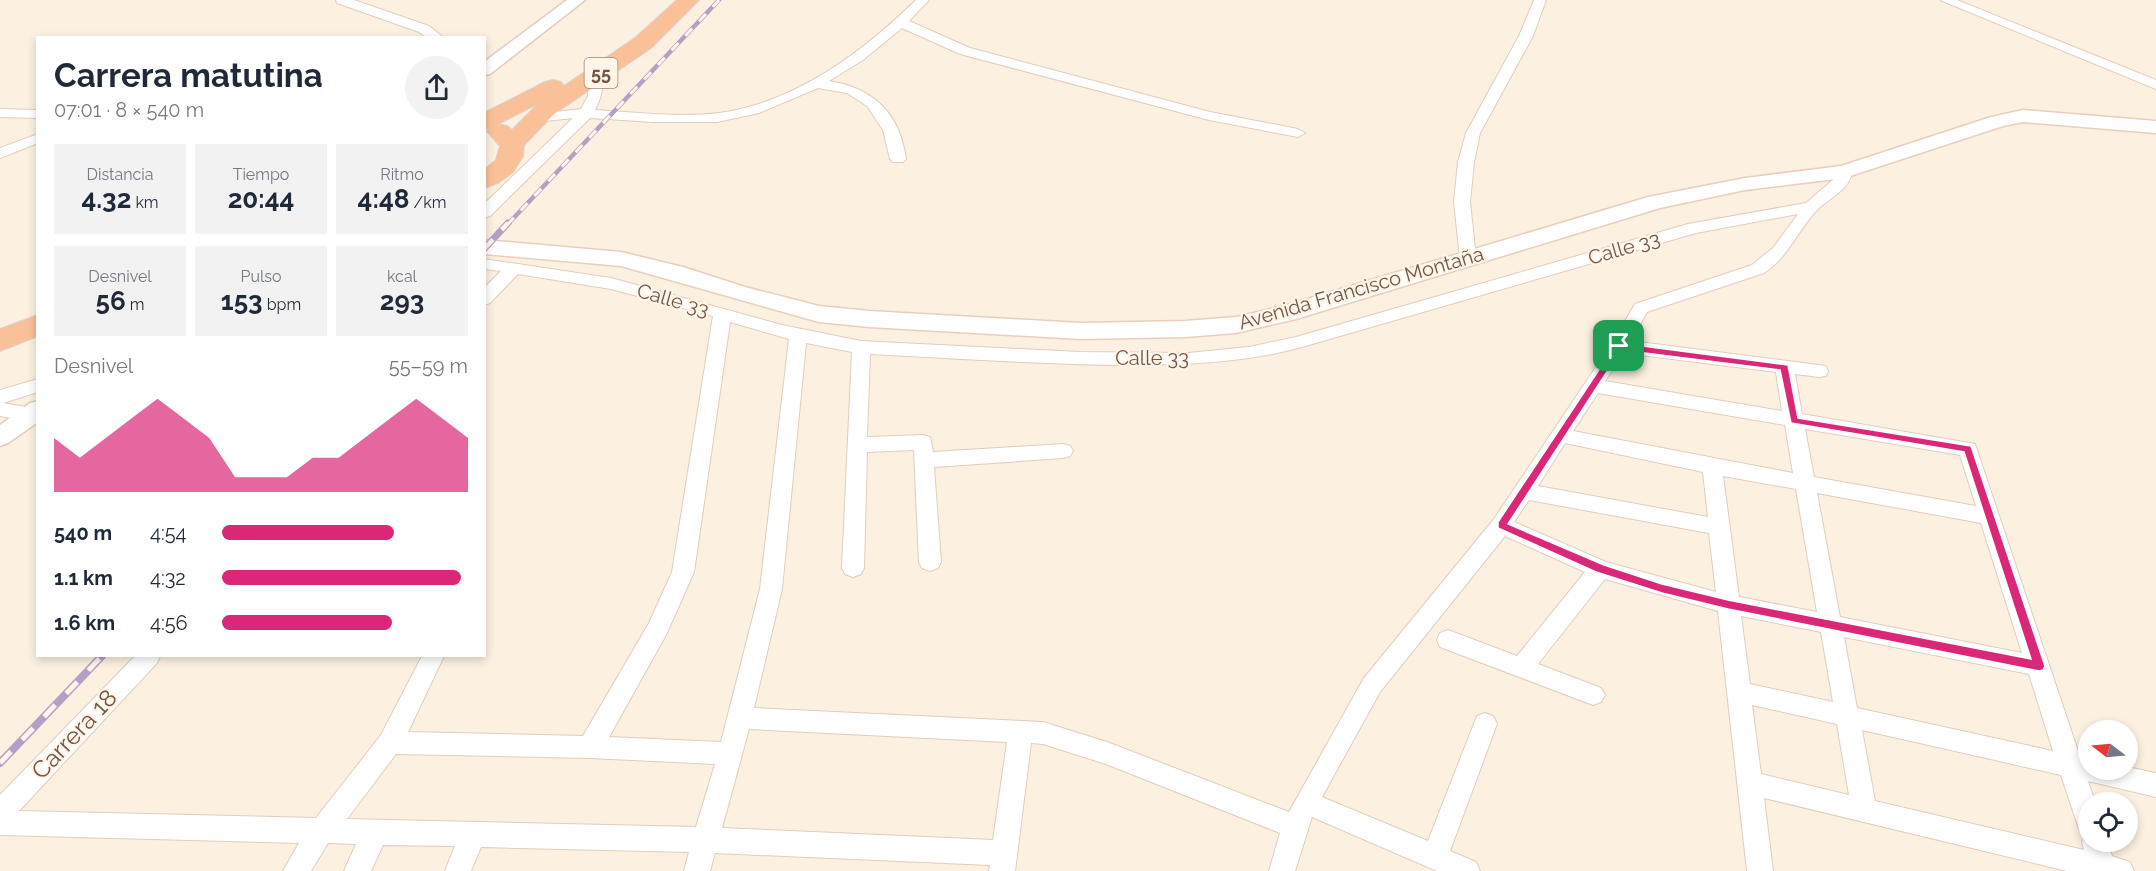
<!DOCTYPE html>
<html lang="es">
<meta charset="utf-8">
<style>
body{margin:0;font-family:Raleway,sans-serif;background:#f2f2f3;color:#1f2937;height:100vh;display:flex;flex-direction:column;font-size:22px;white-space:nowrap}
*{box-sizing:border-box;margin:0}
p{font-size:20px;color:#747a83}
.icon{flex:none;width:33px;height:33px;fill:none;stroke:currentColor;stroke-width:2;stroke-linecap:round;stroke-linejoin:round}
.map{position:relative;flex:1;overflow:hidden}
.side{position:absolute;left:36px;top:36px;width:450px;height:621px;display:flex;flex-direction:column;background:#fff;border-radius:0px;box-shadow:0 3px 9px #0003}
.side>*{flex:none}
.needle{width:39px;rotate:286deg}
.fabs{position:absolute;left:2078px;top:720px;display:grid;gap:12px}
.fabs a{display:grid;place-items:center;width:60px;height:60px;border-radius:50%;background:#fff;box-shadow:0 3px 9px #0003;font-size:30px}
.pin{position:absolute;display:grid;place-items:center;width:51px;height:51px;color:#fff;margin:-26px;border-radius:12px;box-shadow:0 3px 9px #0006}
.round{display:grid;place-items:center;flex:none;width:63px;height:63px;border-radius:32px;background:#f2f2f3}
.summary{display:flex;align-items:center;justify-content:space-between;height:102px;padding:0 18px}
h1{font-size:33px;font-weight:700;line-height:45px}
.stats{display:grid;grid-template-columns:repeat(3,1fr);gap:9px;height:102px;padding:6px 18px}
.stats div{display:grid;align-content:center;border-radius:0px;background:#f2f2f3;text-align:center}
.stats b{font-size:26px;font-weight:700}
.stats small{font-size:16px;font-weight:400}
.stats p{font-size:16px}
.chart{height:168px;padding:12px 18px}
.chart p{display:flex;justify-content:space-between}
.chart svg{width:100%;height:108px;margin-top:6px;fill:#db2777;opacity:.7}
ul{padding:0 18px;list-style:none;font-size:20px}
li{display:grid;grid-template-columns:96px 72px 1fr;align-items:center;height:45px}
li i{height:15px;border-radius:8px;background:#db2777}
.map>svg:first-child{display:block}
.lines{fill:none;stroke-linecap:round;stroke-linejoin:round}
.minor-casing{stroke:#e0cdbd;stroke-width:2}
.tertiary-casing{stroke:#e0cdbd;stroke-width:3}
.secondary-casing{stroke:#e8cfbd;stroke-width:3}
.trunk-casing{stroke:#dbd3cf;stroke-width:2}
.minor{fill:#fff;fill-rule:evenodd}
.tertiary{fill:#fff;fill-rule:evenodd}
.secondary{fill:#fff;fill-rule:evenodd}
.trunk{fill:#fac098;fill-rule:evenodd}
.rail-far2-casing{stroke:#b3a1c5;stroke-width:4.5}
.rail-far1-casing{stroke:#b3a1c5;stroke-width:7}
.rail-casing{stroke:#b3a1c5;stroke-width:8}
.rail-far2{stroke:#fff5e8;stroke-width:3;stroke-dasharray:10;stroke-linecap:butt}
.rail-far1{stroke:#fff5e8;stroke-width:4.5;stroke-dasharray:13;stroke-linecap:butt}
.rail{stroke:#fff5e8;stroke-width:5;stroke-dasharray:16;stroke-linecap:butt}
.route{fill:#db2777;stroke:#fff;stroke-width:1.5;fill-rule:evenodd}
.labels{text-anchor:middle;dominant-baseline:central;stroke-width:4.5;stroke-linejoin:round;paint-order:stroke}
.shield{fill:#fff5e8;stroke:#9e8678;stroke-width:1.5}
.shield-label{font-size:18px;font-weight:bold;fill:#745648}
.street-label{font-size:20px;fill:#745648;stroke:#fff5e8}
.near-street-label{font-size:24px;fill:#745648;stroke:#fff5e8}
</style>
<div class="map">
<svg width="2156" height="871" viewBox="0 0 2156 871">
<rect width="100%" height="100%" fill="#fcf1e1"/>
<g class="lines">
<g class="minor-casing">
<path id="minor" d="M336,0H354L429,26L444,38H428L419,32L337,3Z
M916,0H929L909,21L970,48L1210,112L1298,129L1305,133L1298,137L1209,120L960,54L902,28L863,60L829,81C874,88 900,114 906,159L903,162H893L890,159L883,130L867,106L847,93L818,88L759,113L717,122H654L590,118L490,216L484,218V204L573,118L536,122L529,118L531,115L581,109L588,96L590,74H600C605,87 601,98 595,110C636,112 678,118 719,113C795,103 863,52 916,0Z
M1534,0H1546L1533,36L1480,133L1474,162L1470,202L1476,258L1474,262H1462L1460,258L1454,202L1458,162L1466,133L1519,36Z
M1940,0H1957L2156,80V89Z
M0,109L38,110V118L0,117Z
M38,134V143L0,158V148Z
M1844,167L1852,172C1850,189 1830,198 1818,209C1798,229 1789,257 1764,273L1647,312L1631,341L1826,366L1828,371L1826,376L1819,377L1795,374L1802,414L1975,444L2080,757L2088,758V770H2127V767L2156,773V797L2088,781L2095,802H2088V832L2079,829L2061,775L1862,730L1875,801L2084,850L2082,842L2088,832V842H2108L2112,856L2130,862L2134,871H2067L1764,798L1773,871H1747L1718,611L1605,579L1538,664L1601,688L1605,695L1601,702L1593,705L1440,647L1437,640L1440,633L1448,630L1517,656L1585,572L1505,536L1380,692L1322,797L1428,841L1477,716L1485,713L1493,716L1497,724L1450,851L1476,862L1480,871H1437L1312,817L1295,871H1269L1280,833L1106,764L1043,744L1031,743L1015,871H989L990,865L715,853L710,871H684L689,852L481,847L471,871H445L455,846L383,845L371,871H344L356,844L328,843L311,871H283L299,843L0,835V795L135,656H160L157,663L19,811L316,818L381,735L422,656H444L408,732L583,736L649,623L672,572L713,316L611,289L518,274L490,303L484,305V288L501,271L484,269V259L611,278L782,325L861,341L1079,352L1188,353L1249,347L1296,337L1688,224L1806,203L1835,178L1839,169ZM1798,214L1773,248L1752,265L1635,304L1612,343L1494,519L1364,678L1289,812L1107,742L1043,722L754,708L782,589L806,343L852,352L842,568L845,574L853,577L861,574L864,568L867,452L914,450L919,562L922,568L930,571L938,568L941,562L934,467L1063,458L1070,456L1073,451L1070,446L1063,444L933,452L930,437L923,435L867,437L870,354C952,358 1034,364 1117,365C1179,365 1241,364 1302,347L1696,233ZM730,322L789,339L760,589L721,742L609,737L666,635L694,572ZM1624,353L1776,372L1782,411L1605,381ZM1598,393L1785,425L1793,473L1573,431ZM1805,429L1960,455L1976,506L1814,477ZM1565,443L1703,472L1708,517L1538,486ZM1723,476L1796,489L1817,612L1739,597ZM1817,493L1981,523L2022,653L1840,617ZM1529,500L1709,533L1716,592L1606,562L1514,522ZM1741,616L1821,632L1833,702L1750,684ZM1844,637L2029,674L2053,751L1857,708ZM1752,705L1837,724L1849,795L1761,774ZM749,729L1007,742L993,840L722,828ZM396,754L590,758L715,764L696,827L347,819Z
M38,379V392L3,403L37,409V419L30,421L0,416V390Z"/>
</g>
<g class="tertiary-casing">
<path id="tertiary" d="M567,0H585L490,74L484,75V62Z
M38,401V422L8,443L0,446V425L30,403Z"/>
</g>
<g class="secondary-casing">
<path id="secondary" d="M2023,110L2156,121V133L2023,122L2003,126L1844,178L1745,190L1660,208L1296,319L1236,333L1185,337L1081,339L869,327L819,322L621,266L484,254V240L621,252L683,267L745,287L819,306L869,311L1081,323L1185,321L1236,317L1284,306L1648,197L1745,178L1841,166L1991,117Z"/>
</g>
<g class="trunk-casing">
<path id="trunk" d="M677,0H699L651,48L554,114L524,145L523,156L513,172L498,183L484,188V170L496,160L500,146L487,131L489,128L484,129V113L545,82L553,80L561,82L564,86L635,38ZM539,103L512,130L507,126L498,124Z
M38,315V336L0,351V329Z"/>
</g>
<use href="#minor" class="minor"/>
<use href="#tertiary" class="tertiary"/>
<use href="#secondary" class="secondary"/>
<use href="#trunk" class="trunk"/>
<g class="rail-far2-casing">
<path id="rail-far2" d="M507,225L719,0"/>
</g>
<g class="rail-far1-casing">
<path id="rail-far1" d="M484,249L508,223"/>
</g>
<g class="rail-casing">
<path id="rail" d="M0,763L102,656"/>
</g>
<use href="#rail-far2" class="rail-far2"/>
<use href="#rail-far1" class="rail-far1"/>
<use href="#rail" class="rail"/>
</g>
<path class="route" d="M1619,343L1788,365L1798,418L1971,446L2045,666L2043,670L2039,671L1728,609L1662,593L1596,572L1498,528V522L1616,344ZM1621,350L1780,370L1791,423L1964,452L2031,659L1728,600L1662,584L1604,565L1508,524Z"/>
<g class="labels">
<rect class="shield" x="584.5" y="58" width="33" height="30" rx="4.5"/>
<g class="shield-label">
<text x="601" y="73">55</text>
</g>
<g class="street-label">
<text transform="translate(1624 248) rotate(-16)">Calle 33</text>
<text transform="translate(1361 288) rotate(-16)">Avenida Francisco Montaña</text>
<text transform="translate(673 300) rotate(16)">Calle 33</text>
<text x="1152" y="358">Calle 33</text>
</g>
<g class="near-street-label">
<text transform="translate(74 734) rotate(-47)">Carrera 18</text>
</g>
</g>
</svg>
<div class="fabs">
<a><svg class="needle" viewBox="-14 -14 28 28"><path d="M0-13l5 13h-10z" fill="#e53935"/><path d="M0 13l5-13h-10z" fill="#747a83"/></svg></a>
<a><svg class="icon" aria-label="locate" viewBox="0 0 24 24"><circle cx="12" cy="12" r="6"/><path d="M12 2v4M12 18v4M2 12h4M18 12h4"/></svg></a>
</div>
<div class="pin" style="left:1619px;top:346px;background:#1e9e55"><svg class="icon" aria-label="arrive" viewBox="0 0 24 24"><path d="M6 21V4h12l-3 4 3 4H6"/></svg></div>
<section class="side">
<div class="summary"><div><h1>Carrera matutina</h1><p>07:01 · 8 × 540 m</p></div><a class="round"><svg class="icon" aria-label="share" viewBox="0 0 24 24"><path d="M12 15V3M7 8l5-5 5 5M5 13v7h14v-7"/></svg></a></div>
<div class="stats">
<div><p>Distancia</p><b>4.32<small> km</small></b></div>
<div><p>Tiempo</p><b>20:44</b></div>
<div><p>Ritmo</p><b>4:48<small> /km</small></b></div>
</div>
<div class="stats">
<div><p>Desnivel</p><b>56<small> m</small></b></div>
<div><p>Pulso</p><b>153<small> bpm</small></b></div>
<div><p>kcal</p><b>293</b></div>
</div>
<div class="chart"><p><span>Desnivel</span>55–59 m</p>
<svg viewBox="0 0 160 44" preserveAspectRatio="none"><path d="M0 44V22L10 30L20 22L30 14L40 6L50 14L60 22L70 38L80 38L90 38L100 30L110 30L120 22L130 14L140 6L150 14L160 22V44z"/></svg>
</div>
<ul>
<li><b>540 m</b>4:54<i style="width:70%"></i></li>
<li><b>1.1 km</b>4:32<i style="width:97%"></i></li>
<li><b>1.6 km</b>4:56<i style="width:69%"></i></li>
</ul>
</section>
</div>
